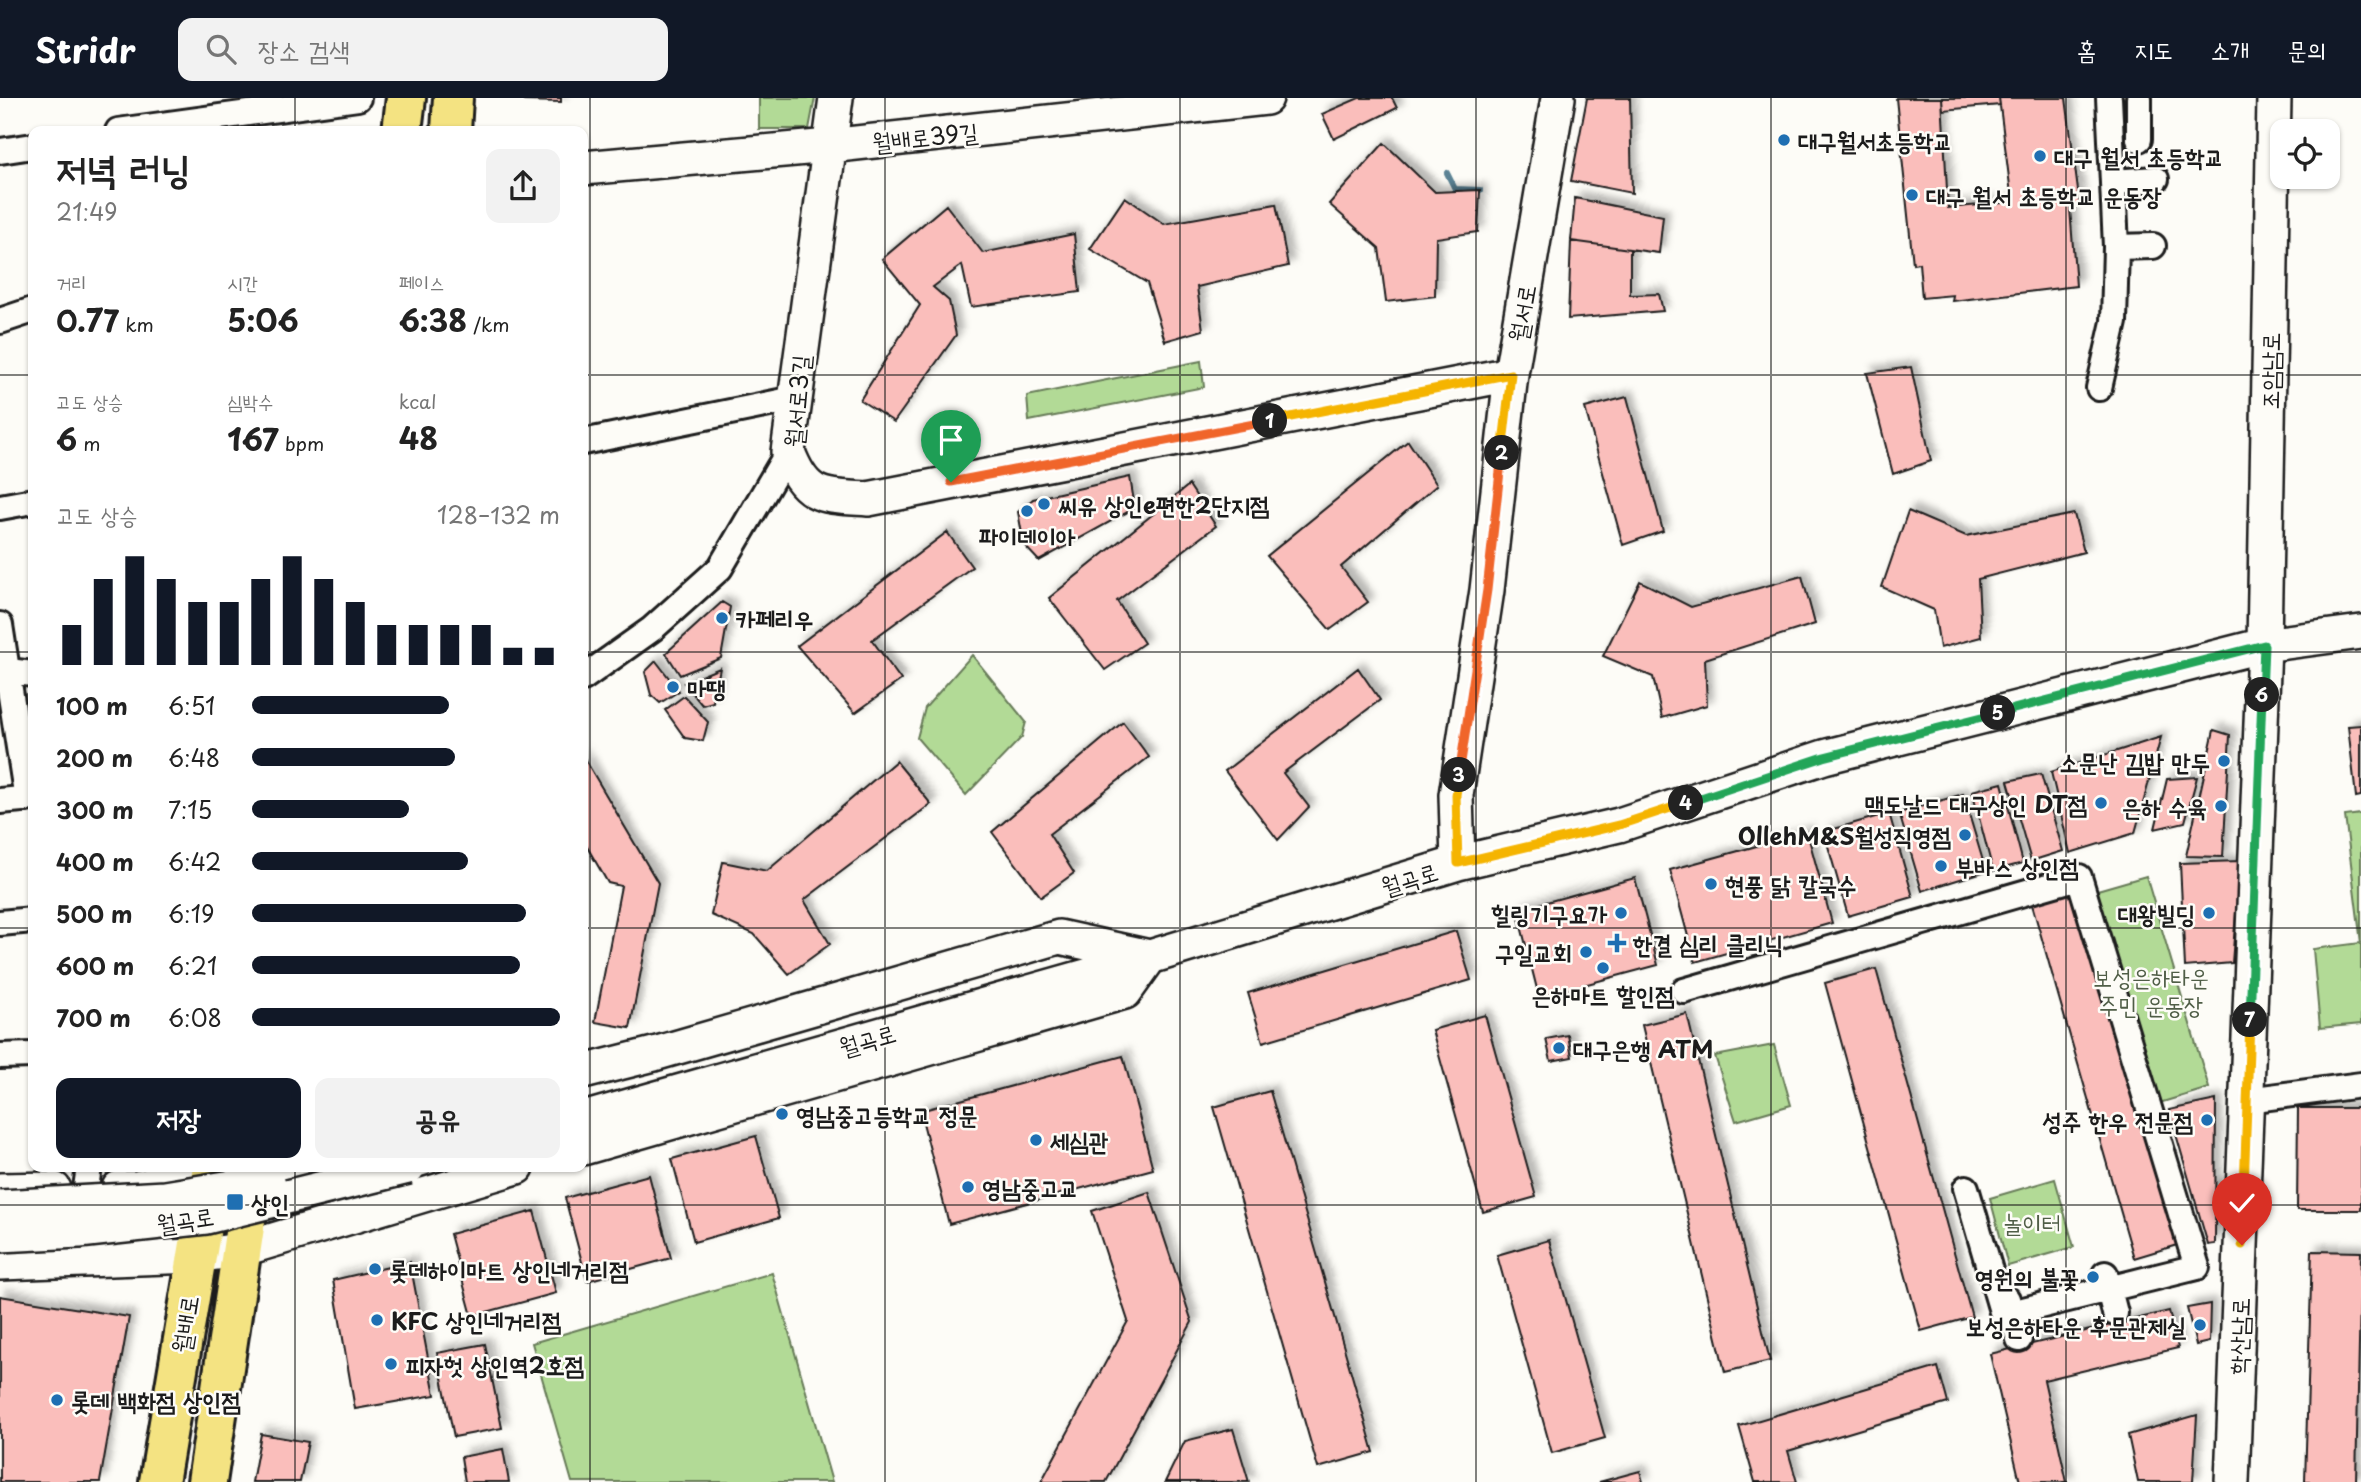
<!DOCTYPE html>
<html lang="ko">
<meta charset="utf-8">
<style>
body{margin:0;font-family:"Playpen Sans","Poor Story",sans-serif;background:#f2f2f2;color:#222;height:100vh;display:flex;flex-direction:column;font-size:26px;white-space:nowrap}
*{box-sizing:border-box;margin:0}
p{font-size:23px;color:#767676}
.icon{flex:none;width:38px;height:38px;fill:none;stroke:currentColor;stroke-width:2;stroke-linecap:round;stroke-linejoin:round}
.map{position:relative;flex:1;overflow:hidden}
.details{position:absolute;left:28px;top:28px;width:560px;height:1046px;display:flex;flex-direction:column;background:#fff;border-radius:14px;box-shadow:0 2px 5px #0004}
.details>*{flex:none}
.controls{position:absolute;left:2270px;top:21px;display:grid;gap:14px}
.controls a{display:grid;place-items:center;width:70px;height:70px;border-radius:14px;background:#fff;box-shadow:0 2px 5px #0004;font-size:35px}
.pin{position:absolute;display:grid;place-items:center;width:60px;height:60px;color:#fff;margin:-72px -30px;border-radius:50% 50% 50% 0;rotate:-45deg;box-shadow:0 0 7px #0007}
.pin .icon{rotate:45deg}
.km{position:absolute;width:35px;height:35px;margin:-18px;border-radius:50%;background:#222;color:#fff;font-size:19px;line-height:35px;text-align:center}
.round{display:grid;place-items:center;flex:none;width:74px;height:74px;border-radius:14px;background:#f2f2f2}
.summary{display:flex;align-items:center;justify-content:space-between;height:119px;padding:0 28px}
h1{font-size:38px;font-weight:700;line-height:52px}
.figures{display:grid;grid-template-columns:repeat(3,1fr);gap:10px;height:119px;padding:7px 28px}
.figures div{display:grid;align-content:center}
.figures b{font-size:30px;font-weight:700}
.figures small{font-size:19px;font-weight:400}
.figures p{font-size:19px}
.chart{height:196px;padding:14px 28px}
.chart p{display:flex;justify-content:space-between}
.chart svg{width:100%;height:126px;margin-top:7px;stroke:#111827;stroke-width:6}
.action{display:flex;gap:14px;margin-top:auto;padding:14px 28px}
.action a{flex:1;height:80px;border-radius:14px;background:#111827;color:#fff;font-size:28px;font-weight:700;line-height:80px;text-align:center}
.action a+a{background:#f2f2f2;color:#222}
ul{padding:0 28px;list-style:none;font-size:23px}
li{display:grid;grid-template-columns:112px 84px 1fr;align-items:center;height:52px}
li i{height:18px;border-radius:9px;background:#111827}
header{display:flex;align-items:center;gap:42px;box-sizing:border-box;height:98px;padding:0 35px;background:#111827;color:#fff}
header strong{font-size:33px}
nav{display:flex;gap:38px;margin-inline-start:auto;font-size:24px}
.search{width:490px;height:63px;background:#f2f2f2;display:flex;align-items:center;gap:18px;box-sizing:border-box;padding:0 24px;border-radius:14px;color:#767676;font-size:26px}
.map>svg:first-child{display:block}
.green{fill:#b2da96;stroke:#677b59;stroke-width:2}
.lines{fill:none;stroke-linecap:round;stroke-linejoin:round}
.stream{stroke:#5b8395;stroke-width:6}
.building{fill:#fabebb;stroke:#1c1c1c;stroke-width:2;filter:url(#shadow)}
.street-casing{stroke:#1c1c1c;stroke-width:30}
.secondary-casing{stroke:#1c1c1c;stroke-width:38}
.primary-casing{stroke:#1c1c1c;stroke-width:44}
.street{stroke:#fdfcf7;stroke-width:24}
.secondary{stroke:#fdfcf7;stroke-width:33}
.primary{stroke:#f4e382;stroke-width:38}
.secondary-bridge-casing{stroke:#1c1c1c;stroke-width:38;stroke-linecap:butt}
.secondary-bridge{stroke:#fdfcf7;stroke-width:33}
.split-1-casing{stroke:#fff;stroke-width:14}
.split-2-casing{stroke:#fff;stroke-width:14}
.split-3-casing{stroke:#fff;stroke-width:14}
.split-4-casing{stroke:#fff;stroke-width:14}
.split-5-casing{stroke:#fff;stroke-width:14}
.split-6-casing{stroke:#fff;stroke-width:14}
.split-7-casing{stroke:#fff;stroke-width:14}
.split-8-casing{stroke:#fff;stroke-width:14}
.split-1{stroke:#f0652b;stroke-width:9}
.split-2{stroke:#f5b400;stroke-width:9}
.split-3{stroke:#f0652b;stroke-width:9}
.split-4{stroke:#f5b400;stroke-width:9}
.split-5{stroke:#22a559;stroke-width:9}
.split-6{stroke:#22a559;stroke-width:9}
.split-7{stroke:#22a559;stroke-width:9}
.split-8{stroke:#f5b400;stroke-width:9}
.grid{fill:none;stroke:#1c1c1c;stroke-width:2;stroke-opacity:0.55}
.poi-dot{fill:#1f6fb2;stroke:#fdfcf7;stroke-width:2.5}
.labels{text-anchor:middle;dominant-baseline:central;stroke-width:5;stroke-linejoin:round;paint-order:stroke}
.street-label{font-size:24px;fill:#1c1c1c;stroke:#fdfcf7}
.poi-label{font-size:24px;font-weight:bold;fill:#1c1c1c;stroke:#fdfcf7;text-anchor:start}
.park-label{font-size:24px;fill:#505e47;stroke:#fdfcf7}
</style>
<header>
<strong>Stridr</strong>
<div class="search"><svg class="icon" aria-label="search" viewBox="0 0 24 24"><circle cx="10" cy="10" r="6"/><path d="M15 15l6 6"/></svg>장소 검색</div>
<nav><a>홈</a><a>지도</a><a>소개</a><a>문의</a></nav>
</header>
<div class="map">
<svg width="2361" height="1384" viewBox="0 0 2361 1384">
<defs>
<filter id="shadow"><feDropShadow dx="6" dy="-6" stdDeviation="3.5" flood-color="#0004"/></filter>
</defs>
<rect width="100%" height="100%" fill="#fdfcf7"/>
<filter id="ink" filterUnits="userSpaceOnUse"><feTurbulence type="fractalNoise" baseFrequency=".0143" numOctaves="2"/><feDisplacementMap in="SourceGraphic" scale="14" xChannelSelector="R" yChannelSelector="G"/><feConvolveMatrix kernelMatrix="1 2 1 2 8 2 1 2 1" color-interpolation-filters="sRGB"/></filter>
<g filter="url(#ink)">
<path class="green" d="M759,0H815L809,31H759Z
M1201,263L1204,289L1029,323L1027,298Z
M972,557L1026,624L1022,639L966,697L917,640L925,610Z
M2361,716V926L2320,930L2313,851L2361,845L2345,718Z
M2146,778L2209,990L2156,1006L2094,793Z
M1774,947L1791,1007L1736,1023L1715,958Z
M2055,1081L2074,1149L2008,1168L1990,1100Z
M772,1175L832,1384H572L532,1245Z"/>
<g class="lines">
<path class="stream" d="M1447,75L1455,91L1480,92"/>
</g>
<path class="building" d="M524,0H561V4L524,3Z
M1359,0H1392L1397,10L1334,41L1322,16Z
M1587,0H1630L1632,95L1571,83Z
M1896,0H1942L1948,110L2012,104L1999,0H2066L2080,108L2070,110L2076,188L1952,203L1953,197L1922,200L1919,165L1913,166Z
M1942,0H1999L2000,7L1943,12Z
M1384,45L1435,94L1480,92L1478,134L1436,140L1435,198L1386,204L1379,150L1329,106Z
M1125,99L1164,126L1276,106L1288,168L1197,189L1203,232L1165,243L1147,185L1090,151Z
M1575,100L1663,118L1659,155L1571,143Z
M946,107L983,155L1074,136L1080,194L971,209L962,167L933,189L949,203L956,237L894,324L860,302L920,207L882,161Z
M1571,143L1630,151V197L1659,196L1663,213L1568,221Z
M1911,269L1931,363L1893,376L1867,275Z
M1627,299L1663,433L1623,447L1585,310Z
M1408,343L1437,387L1341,469L1368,504L1330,532L1267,458Z
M1130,379L1135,410L1039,463L1024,447L1018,414L1033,401Z
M1189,387L1216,428L1117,503L1144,545L1105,572L1049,500Z
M1908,413L1966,438L2074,416L2084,454L1978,481L1981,539L1940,550L1934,512L1882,489Z
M947,434L972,469L872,542L901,582L855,615L797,548Z
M1802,478L1815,526L1705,561L1707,607L1662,620L1653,579L1603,558L1640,483L1691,509Z
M722,504L730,509L721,560L680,577L666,555Z
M656,563L679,593L660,605L651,597L645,574Z
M720,570L713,604L702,607L684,585Z
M1358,570L1380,602L1283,675L1309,709L1278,742L1225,673Z
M684,598L708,624L703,643L685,640L665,612Z
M1123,624L1149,659L1049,736L1074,775L1041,799L992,734Z
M2361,627V698L2356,699L2348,628Z
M2214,632L2230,637L2223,759L2186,758Z
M2161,639L2135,735L2070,755L2051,674Z
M583,658L658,785L630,930L595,924L621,788L608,785L583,742Z
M896,663L931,706L804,802L830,846L789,876L754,836L711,817L723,764L767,773Z
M2041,676L2063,753L2031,763L2008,683Z
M2197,679L2185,724L2155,731L2167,681Z
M2002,685L2023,765L1993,773L1972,693Z
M1963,696L1986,773L1922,793L1899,715Z
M1889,715L1913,799L1848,818L1824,734Z
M1807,734L1832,825L1695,864L1670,772Z
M2240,763L2232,865L2185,869L2180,765Z
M1635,780L1658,867L1539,899L1517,812Z
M2072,790L2177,1147L2134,1160L2031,803Z
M1456,833L1471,882L1263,944L1248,895Z
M1876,871L1972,1219L1921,1233L1825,885Z
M1687,916L1770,1263L1725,1274L1642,927Z
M1485,917L1536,1099L1483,1114L1432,932Z
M1568,937L1572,959L1551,963L1546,941Z
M1123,958L1153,1071L949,1126L920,1013Z
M1270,993L1374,1354L1318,1370L1214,1009Z
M2216,1002L2215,1146L2208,1147L2169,1012Z
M2298,1010H2361V1112H2297Z
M756,1038L779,1120L694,1144L672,1061Z
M649,1077L671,1160L587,1183L565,1100Z
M1149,1094L1192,1224L1106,1384H1041L1128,1223L1092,1113Z
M534,1113L556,1195L472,1218L450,1136Z
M1549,1142L1605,1340L1552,1355L1497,1157Z
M2312,1153L2361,1154L2356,1384H2305Z
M410,1164L435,1297L355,1311L333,1182Z
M0,1198L129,1219L100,1384H0Z
M2210,1206L2209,1244L2196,1247L2187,1210Z
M2169,1213L2178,1250L2044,1282L2067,1384H2020L1990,1256Z
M485,1246L502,1330L454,1339L437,1255Z
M1938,1269L1948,1305L1788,1353L1797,1384H1755L1739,1328Z
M2197,1317L2193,1384H2138L2128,1337Z
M1233,1331L1249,1384H1165L1185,1343Z
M261,1336L308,1344L300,1384H252Z
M503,1351L509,1384H465L461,1359Z
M1640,1373L1643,1384H1599Z"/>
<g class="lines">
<g class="street-casing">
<path id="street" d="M118,33L358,0
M2139,41V0
M0,53L33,48
M2113,84L2156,81
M2116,149L2153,148
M0,223L33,212
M2099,290L2114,224L2116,149L2109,0
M583,344L794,301
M0,409L33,403
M0,527L27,701
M0,572L33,576
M583,580L652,531L720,470L788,354
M0,703L33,700
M0,825L33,822
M1684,893L2079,779L2197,1169L2003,1217L1966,1090
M0,958L33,957
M2247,1002L2361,987
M86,1090L89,1069
M2105,1176L2115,1215
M2007,1201L2019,1241"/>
</g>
<g class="secondary-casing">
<path id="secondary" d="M836,0L788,354C806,401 822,398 868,401L1511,276
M583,70L829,48L1266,0
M1458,765L1456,697L1487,492L1511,276L1558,0
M583,974L654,956L1059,839L1150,859L1458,765L1619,727L1824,659L2264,547L2361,534
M583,1021L1146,861
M583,1050L1125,894L1150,859
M119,1090H136L226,1069
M0,1092L54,1091
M0,1165L195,1158L240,1152L517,1069
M2232,1384L2264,547L2274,0"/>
</g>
<g class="primary-casing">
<path id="primary" d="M402,33L406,0
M451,33L453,0
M159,1384L212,1069
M207,1384L253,1075"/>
</g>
<use href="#street" class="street"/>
<use href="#secondary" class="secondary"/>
<use href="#primary" class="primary"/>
<g class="secondary-bridge-casing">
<path id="secondary-bridge" d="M0,1109L165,1100L268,1083
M0,1137L79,1133L206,1119L408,1069"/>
</g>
<use href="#secondary-bridge" class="secondary-bridge"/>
</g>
</g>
<g class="lines" filter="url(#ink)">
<g class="split-1-casing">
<path id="split-1" d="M951,384L1270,323"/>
</g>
<g class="split-2-casing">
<path id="split-2" d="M1270,323L1511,276L1502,355"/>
</g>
<g class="split-3-casing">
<path id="split-3" d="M1459,677L1487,492L1502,355"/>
</g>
<g class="split-4-casing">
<path id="split-4" d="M1459,677L1456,697L1458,765L1619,727L1686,705"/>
</g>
<g class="split-5-casing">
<path id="split-5" d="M1686,705L1824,659L1998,615"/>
</g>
<g class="split-6-casing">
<path id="split-6" d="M1998,615L2264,547L2262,597"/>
</g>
<g class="split-7-casing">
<path id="split-7" d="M2250,922L2262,597"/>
</g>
<g class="split-8-casing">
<path id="split-8" d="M2242,1147L2250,922"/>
</g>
<use href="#split-1" class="split-1"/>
<use href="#split-2" class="split-2"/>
<use href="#split-3" class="split-3"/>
<use href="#split-4" class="split-4"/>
<use href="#split-5" class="split-5"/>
<use href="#split-6" class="split-6"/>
<use href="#split-7" class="split-7"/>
<use href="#split-8" class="split-8"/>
</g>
<path class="grid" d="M295,0V33M590,0V1384M885,0V1384M1180,0V1384M1476,0V1384M1771,0V1384M2066,0V1384M0,277H33M583,277H2361M0,554H33M583,554H2361M0,830H33M583,830H2361M295,1069V1384M0,1107H2361"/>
<g class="poi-dot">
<circle cx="1784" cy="42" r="7"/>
<circle cx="2040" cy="58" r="7"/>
<circle cx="1912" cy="97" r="7"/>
<circle cx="1044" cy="406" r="7"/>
<circle cx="1027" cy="413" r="7"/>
<circle cx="722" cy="520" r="7"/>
<circle cx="673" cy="589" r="7"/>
<circle cx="2224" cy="663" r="7"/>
<circle cx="2101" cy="705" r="7"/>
<circle cx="2221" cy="708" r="7"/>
<circle cx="1965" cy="737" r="7"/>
<circle cx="1941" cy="768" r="7"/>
<circle cx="1711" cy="786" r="7"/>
<circle cx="1621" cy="815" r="7"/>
<circle cx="2209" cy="815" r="7"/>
<path d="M1613.5 834.5h7v7h7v7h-7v7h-7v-7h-7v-7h7z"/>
<circle cx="1586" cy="854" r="7"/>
<circle cx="1603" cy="870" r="7"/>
<circle cx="1559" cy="950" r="7"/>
<circle cx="782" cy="1016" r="7"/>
<circle cx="2207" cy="1022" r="7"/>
<circle cx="1036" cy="1042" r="7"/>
<circle cx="968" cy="1089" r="7"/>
<rect x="226" y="1095" width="18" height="18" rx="3.5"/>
<circle cx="375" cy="1171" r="7"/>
<circle cx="2093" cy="1179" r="7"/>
<circle cx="377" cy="1222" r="7"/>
<circle cx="2200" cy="1227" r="7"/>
<circle cx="391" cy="1266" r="7"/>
<circle cx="57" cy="1302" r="7"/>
</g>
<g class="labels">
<g class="street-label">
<text transform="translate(925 38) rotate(-6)">월배로39길</text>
<text transform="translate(1521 215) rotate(-80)">월서로</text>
<text transform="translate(2269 273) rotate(-89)">조암남로</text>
<text transform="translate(796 303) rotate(-85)">월서로3길</text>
<text transform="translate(1409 780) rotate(-17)">월곡로</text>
<text transform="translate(867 941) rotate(-16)">월곡로</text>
<text transform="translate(185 1121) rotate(-9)">월곡로</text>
<text transform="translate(184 1226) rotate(-81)">월배로</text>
<text transform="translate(2238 1238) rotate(-88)">학산남로</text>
</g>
<g class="poi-label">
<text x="1798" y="42">대구월서초등학교</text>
<text x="2054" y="58">대구 월서 초등학교</text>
<text x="1926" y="97">대구 월서 초등학교 운동장</text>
<text x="1058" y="406">씨유 상인e편한2단지점</text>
<text x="1027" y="438" text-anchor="middle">파이데이아</text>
<text x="736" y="520">카페리우</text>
<text x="687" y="589">마땡</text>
<text x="2210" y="663" text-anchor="end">소문난 김밥 만두</text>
<text x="2087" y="705" text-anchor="end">맥도날드 대구상인 DT점</text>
<text x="2207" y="708" text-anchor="end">은하 수육</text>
<text x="1951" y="737" text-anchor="end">OllehM&amp;S월성직영점</text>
<text x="1955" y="768">부바스 상인점</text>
<text x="1725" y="786">현풍 닭 칼국수</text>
<text x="1607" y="815" text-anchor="end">힐링기구요가</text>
<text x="2195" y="815" text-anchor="end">대왕빌딩</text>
<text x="1633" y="845">한결 심리 클리닉</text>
<text x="1572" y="854" text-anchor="end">구일교회</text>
<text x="1603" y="896" text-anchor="middle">은하마트 할인점</text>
<text x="1573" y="950">대구은행 ATM</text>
<text x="796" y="1016">영남중고등학교 정문</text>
<text x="2193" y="1022" text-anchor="end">성주 한우 전문점</text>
<text x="1050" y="1042">세심관</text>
<text x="982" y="1089">영남중고교</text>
<text x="251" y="1104">상인</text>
<text x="389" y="1171">롯데하이마트 상인네거리점</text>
<text x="2079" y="1179" text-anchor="end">영원의 불꽃</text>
<text x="391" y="1222">KFC 상인네거리점</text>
<text x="2186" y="1227" text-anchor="end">보성은하타운 후문관제실</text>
<text x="405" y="1266">피자헛 상인역2호점</text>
<text x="71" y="1302">롯데 백화점 상인점</text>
</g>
<g class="park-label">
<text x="2151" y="878">보성은하타운<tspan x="2151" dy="28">주민 운동장</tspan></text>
<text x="2032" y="1124">놀이터</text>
</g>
</g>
</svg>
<div class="controls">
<a><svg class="icon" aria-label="locate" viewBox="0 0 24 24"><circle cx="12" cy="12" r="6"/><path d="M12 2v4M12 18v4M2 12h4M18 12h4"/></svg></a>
</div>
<div class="pin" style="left:951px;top:384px;background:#1e9e55"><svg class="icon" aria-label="arrive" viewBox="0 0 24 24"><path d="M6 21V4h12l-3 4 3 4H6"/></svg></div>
<div class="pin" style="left:2242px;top:1147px;background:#d93025"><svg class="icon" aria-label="check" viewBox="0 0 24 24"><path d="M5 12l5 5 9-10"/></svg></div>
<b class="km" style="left:1270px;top:323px">1</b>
<b class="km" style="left:1502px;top:355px">2</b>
<b class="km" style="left:1459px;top:677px">3</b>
<b class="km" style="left:1686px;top:705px">4</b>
<b class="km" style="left:1998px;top:615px">5</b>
<b class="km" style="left:2262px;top:597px">6</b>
<b class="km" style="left:2250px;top:922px">7</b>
<section class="details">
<div class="summary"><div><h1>저녁 러닝</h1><p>21:49</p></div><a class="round"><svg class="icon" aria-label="share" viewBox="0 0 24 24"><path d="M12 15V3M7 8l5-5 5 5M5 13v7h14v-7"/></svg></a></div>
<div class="figures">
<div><p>거리</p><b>0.77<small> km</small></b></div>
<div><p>시간</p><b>5:06</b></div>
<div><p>페이스</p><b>6:38<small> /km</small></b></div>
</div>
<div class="figures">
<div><p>고도 상승</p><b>6<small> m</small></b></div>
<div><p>심박수</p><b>167<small> bpm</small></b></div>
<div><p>kcal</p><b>48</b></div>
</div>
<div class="chart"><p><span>고도 상승</span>128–132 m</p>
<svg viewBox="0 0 160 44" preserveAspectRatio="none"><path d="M5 44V30M15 44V14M25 44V6M35 44V14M45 44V22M55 44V22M65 44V14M75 44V6M85 44V14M95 44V22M105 44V30M115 44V30M125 44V30M135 44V30M145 44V38M155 44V38"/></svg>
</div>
<ul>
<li><b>100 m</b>6:51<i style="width:64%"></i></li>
<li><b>200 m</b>6:48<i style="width:66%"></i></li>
<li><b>300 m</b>7:15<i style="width:51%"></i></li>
<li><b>400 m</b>6:42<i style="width:70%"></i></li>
<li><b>500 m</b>6:19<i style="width:89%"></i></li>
<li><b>600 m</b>6:21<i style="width:87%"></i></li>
<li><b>700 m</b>6:08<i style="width:100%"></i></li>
</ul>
<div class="action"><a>저장</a><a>공유</a></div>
</section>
</div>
